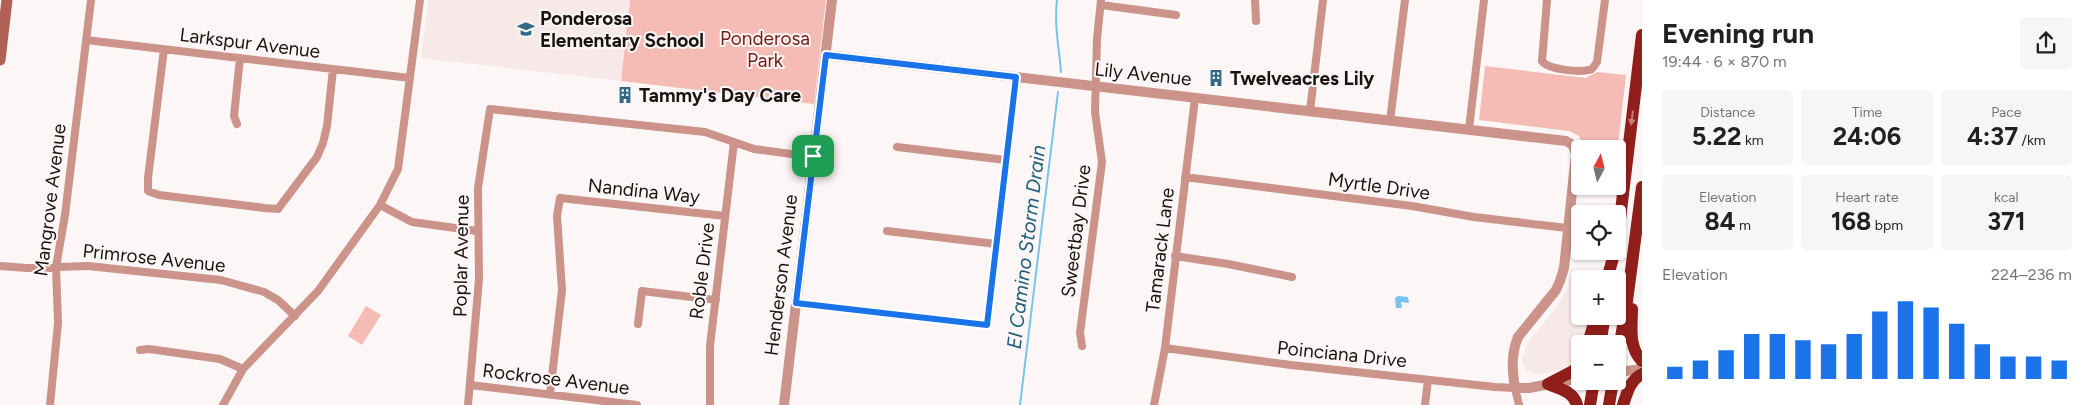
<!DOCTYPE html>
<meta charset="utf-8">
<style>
body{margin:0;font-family:Figtree,sans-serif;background:#f6f6f6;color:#202124;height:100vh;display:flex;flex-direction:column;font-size:19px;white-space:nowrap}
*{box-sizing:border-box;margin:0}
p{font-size:16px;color:#757577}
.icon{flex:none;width:28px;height:28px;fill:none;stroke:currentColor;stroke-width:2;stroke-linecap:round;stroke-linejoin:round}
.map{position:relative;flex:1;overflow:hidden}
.drawer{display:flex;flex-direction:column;background:#fff;width:450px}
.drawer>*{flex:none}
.needle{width:32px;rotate:7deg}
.controls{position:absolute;left:1571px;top:140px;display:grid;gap:10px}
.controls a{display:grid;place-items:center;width:55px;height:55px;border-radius:5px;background:#fff;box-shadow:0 1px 4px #0004;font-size:25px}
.pin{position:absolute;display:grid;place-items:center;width:42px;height:42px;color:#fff;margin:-21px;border-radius:10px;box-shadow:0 2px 8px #0006}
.round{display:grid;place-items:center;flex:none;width:52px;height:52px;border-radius:5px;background:#f6f6f6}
.headline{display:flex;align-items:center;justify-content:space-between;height:85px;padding:0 20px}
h1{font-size:28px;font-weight:700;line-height:38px}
.stats{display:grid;grid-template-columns:repeat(3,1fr);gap:8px;height:85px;padding:5px 20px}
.stats div{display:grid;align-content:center;border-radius:5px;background:#f6f6f6;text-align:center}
.stats b{font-size:25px;font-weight:700}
.stats small{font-size:14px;font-weight:400}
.stats p{font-size:14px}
.chart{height:140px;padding:10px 20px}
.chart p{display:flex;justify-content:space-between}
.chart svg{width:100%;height:90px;margin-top:5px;stroke:#1a73e8;stroke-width:6}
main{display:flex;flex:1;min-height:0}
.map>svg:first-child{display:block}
.built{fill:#f7e9e7}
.green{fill:#f4bcb4}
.water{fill:#75c4eb}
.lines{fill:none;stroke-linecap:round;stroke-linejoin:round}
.stream{stroke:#75c4eb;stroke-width:2}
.minor{stroke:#cb938a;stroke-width:8}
.tertiary{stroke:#cb938a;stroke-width:10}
.secondary{stroke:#b06055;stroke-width:11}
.trunk{stroke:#901f1b;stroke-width:12}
.oneway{fill:#c1807e}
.route-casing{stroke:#fff;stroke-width:10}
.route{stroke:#1a73e8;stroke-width:6}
.labels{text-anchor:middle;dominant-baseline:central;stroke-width:4;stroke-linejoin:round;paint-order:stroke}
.poi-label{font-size:19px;font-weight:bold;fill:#1b1311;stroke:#fcf7f6;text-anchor:start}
.park-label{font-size:19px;fill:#741a14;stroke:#fcf7f6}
.street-label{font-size:19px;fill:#1b1311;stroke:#fcf7f6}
.water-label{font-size:20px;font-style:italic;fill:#225f7a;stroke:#fcf7f6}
</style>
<main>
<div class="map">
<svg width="1642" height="405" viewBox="0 0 1642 405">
<rect width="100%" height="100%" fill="#fcf7f6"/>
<path class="built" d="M428,0H630L621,81L421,58Z
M1572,270L1602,275L1601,279H1580V316H1591L1584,344H1580V359L1570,368L1553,372L1537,374L1526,370L1521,360L1527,344L1559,303L1568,287Z"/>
<path class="green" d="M630,0H826L814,104L621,81Z
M1485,66L1586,78L1597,72L1626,75L1618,145L1615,149H1585L1579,136L1569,131L1479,120Z
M366,306L381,315L362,345L348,336Z"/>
<path class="water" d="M1398,296L1408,297L1409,303L1401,302L1402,308H1396L1395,298Z"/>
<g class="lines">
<path class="stream" d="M1057,0C1054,25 1059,47 1061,72
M1020,405L1058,92"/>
<path class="minor" d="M1255,0L1256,21
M1547,0L1542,61C1548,70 1582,73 1592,69L1597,62L1605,0
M1101,5L1176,15
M86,40L410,78
M164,49L148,178V191L159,195L265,208L278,209L317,157L323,143L327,126L333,69
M1310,111L1323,0
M1390,121L1405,0
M237,124L234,116L240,58
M1469,129L1484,0
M897,147L1006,160
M1185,177L1412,206L1474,217L1567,228
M380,205L412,222L477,231
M887,231L996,244
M1175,256L1228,264L1292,277
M0,266L27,268L88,266L221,280L264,292L278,300L295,316
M796,303L987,325L1016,77
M638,324L642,291L716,300
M1082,346L1080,333L1102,162L1095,112L1097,39L1101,0
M1165,348L1291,365L1495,387L1515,388L1519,405
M140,350L149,349L220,359L243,369
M470,385L637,405
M550,394L562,290L557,216L560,198L725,216
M50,405L58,323L56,267L65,215L91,0
M223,405L243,369L318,291L380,205L398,169L420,0
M468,405L479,279L478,188L490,109L705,132L754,149L813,157
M710,405V346L734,142
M1154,405L1165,348L1195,98
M1425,405L1428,380"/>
<path class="tertiary" d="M826,55L1566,141L1573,145L1576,154L1564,268L1560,281L1556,290L1518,337C1511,354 1512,370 1515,388H1529L1580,378
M1618,372L1642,369
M784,405L832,0"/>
<path class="secondary" d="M0,60L7,0"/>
<path class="trunk" d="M1618,236L1642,35
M1607,279L1615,251
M1632,309C1632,327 1628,347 1642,361
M1588,344L1596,316
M1600,344L1605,316
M1618,356L1627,301L1642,187
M1548,384C1560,389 1573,391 1577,405
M1548,384L1573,371L1580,365
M1590,405L1594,381
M1609,405L1613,381
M1623,405C1627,393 1630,380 1642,374"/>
</g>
<defs><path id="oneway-solid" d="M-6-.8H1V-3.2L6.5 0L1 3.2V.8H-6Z" transform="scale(1.25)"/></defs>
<use class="oneway" href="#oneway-solid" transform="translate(1632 118) rotate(97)"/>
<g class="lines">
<g class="route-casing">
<path id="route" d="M826,55L1016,77L987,325L796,303Z"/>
</g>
<use href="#route" class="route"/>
</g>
<defs>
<g id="school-bare" transform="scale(1.35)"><path d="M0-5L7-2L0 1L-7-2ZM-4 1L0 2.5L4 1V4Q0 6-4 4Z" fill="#326a84" stroke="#fcf7f6" stroke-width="2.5" paint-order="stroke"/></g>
<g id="building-bare" transform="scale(1.35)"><path d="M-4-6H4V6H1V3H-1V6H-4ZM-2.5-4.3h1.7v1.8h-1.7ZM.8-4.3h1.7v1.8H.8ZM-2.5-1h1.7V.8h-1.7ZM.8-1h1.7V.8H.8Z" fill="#326a84" stroke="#fcf7f6" stroke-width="2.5" paint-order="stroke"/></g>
</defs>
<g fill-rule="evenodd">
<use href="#school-bare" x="526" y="29"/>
<use href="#building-bare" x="1216" y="78"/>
<use href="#building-bare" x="625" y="95"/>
</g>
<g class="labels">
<g class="poi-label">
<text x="540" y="18">Ponderosa<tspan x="540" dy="22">Elementary School</tspan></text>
<text x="1230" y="78">Twelveacres Lily</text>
<text x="639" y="95">Tammy's Day Care</text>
</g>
<g class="park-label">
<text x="765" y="38">Ponderosa<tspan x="765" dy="22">Park</tspan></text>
</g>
<g class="street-label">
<text transform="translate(250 43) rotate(7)">Larkspur Avenue</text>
<text transform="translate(1143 74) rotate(6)">Lily Avenue</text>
<text transform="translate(1379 186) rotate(8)">Myrtle Drive</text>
<text transform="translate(644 191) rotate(6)">Nandina Way</text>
<text transform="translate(50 200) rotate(-83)">Mangrove Avenue</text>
<text transform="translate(1076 231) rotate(-83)">Sweetbay Drive</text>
<text transform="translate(1160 250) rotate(-83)">Tamarack Lane</text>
<text transform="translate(461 256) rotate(-89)">Poplar Avenue</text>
<text transform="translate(154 258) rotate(6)">Primrose Avenue</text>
<text transform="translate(702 271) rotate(-83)">Roble Drive</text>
<text transform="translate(781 275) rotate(-83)">Henderson Avenue</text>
<text transform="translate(1342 354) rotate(6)">Poinciana Drive</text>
<text transform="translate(556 379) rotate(7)">Rockrose Avenue</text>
</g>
<g class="water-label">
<text transform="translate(1026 247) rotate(-83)">El Camino Storm Drain</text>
</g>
</g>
</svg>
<div class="controls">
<a><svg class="needle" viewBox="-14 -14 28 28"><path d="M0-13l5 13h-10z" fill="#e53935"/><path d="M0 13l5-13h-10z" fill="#757577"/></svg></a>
<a><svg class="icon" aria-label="locate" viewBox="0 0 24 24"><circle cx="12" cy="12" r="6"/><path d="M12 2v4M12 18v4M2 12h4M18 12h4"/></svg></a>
<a>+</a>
<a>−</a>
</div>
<div class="pin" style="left:813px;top:156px;background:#1e9e55"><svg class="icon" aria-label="arrive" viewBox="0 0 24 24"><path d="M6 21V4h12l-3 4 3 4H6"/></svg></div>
</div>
<section class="drawer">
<div class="headline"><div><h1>Evening run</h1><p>19:44 · 6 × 870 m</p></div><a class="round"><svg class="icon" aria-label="share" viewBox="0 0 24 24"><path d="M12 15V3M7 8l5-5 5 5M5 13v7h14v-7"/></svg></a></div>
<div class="stats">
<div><p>Distance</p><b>5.22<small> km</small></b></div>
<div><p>Time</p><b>24:06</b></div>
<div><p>Pace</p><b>4:37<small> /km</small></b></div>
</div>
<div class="stats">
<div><p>Elevation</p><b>84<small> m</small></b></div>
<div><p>Heart rate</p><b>168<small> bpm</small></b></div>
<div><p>kcal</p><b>371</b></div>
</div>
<div class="chart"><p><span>Elevation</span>224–236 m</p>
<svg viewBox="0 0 160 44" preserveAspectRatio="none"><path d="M5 44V38M15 44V35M25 44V30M35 44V22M45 44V22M55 44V25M65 44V27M75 44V22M85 44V11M95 44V6M105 44V9M115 44V17M125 44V27M135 44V33M145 44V33M155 44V35"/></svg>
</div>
</section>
</main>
